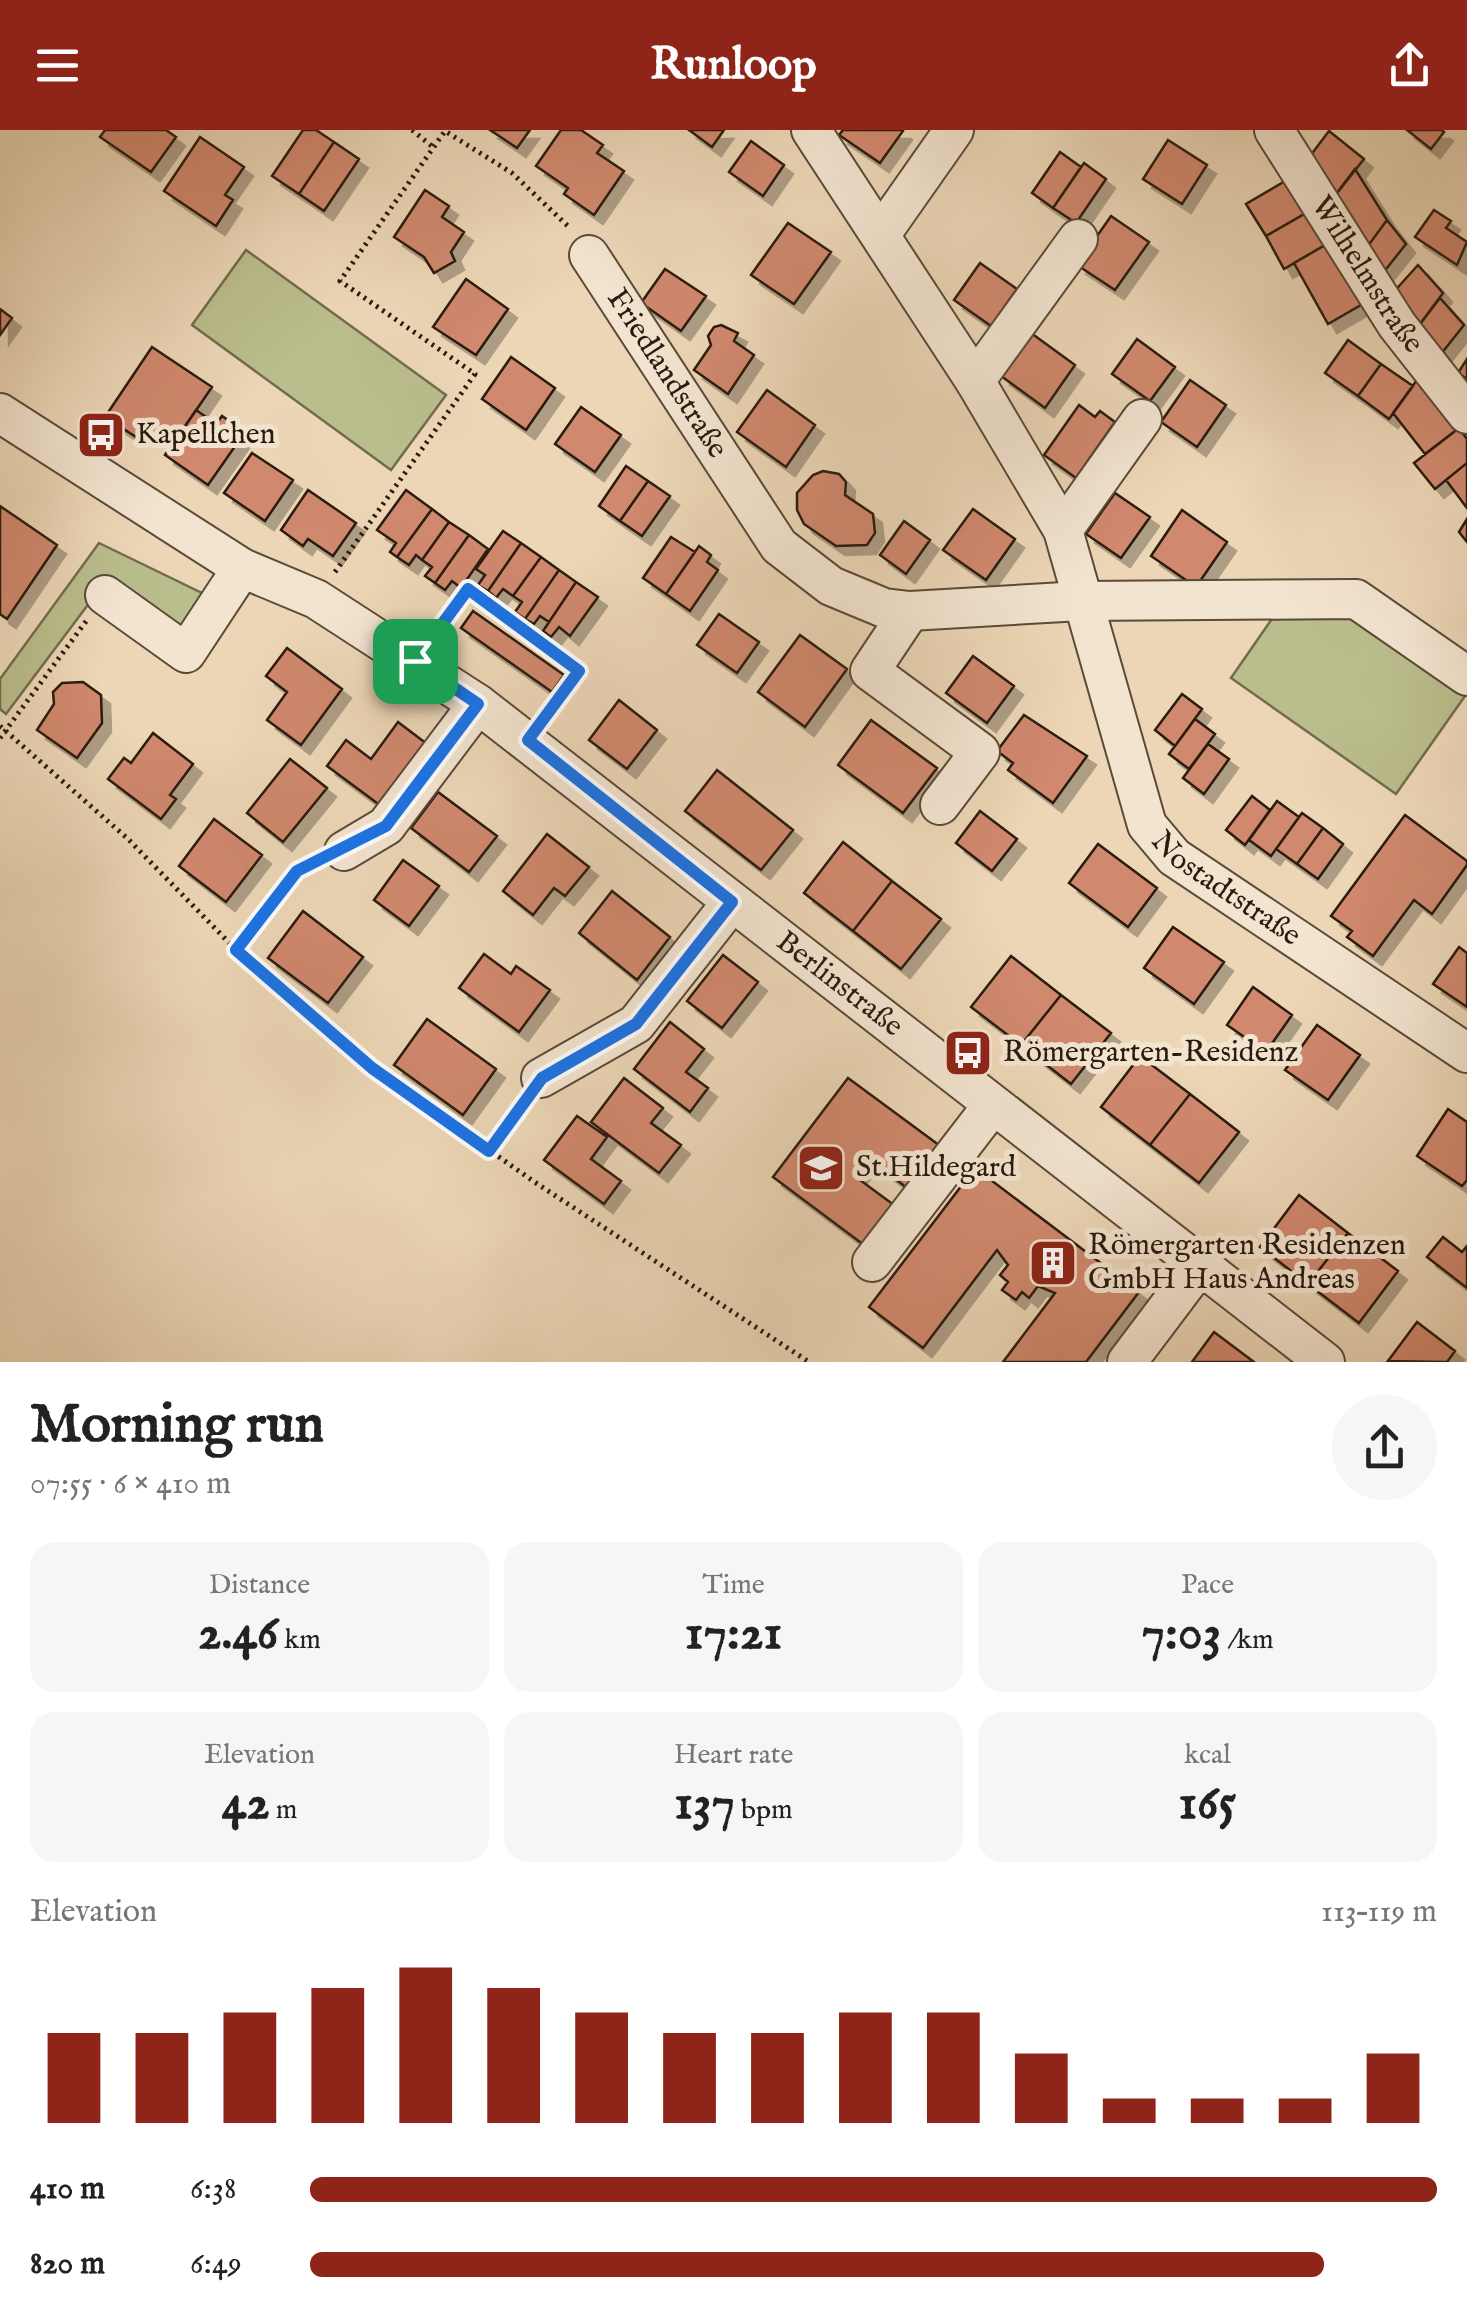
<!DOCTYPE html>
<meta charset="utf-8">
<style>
body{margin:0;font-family:"IM FELL English",serif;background:#f6f6f6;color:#222;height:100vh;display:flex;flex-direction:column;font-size:38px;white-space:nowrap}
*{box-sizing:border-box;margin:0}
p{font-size:32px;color:#767676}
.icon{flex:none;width:55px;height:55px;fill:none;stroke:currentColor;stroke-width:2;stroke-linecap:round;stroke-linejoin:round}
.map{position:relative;height:1232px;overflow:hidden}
.sheet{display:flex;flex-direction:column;background:#fff;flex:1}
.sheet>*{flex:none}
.pin{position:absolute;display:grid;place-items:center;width:85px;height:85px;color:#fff;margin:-42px;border-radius:20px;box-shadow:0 5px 15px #0006}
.round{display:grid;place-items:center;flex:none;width:105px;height:105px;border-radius:52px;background:#f6f6f6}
.summary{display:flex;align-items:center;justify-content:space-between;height:170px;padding:0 30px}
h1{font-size:55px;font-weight:700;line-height:75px}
.metrics{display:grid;grid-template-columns:repeat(3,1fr);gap:15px;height:170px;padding:10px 30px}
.metrics div{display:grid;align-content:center;border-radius:25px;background:#f6f6f6;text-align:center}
.metrics b{font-size:50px;font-weight:700}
.metrics small{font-size:28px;font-weight:400}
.metrics p{font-size:28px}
.chart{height:280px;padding:20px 30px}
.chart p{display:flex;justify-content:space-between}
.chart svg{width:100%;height:180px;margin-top:10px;stroke:#8f2418;stroke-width:6}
ul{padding:0 30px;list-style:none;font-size:32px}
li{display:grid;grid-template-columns:160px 120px 1fr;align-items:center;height:75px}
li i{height:25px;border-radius:12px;background:#8f2418}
header{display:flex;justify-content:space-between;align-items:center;height:130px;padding:0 30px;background:#8f2418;color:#fff;font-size:45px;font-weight:700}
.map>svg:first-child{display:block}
.green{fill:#babd8c;stroke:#726c4e;stroke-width:2.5}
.building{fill:#d0886e;stroke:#2a1b0f;stroke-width:2.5;filter:url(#shadow)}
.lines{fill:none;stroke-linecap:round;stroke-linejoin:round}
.minor-casing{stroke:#5a4a39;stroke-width:42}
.path{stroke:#2a1b0f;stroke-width:5;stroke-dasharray:2.5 5;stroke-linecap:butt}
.minor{stroke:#f3e4d0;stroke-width:38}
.route-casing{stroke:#fff;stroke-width:20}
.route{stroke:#1a73e8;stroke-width:12}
.labels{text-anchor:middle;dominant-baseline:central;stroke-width:10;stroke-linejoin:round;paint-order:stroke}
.street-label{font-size:30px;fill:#2a1b0f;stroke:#f3e4d0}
.poi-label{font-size:30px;fill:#2a1b0f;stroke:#f3e4d0;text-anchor:start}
</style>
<header><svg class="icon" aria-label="menu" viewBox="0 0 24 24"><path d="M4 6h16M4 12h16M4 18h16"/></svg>Runloop<svg class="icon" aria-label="share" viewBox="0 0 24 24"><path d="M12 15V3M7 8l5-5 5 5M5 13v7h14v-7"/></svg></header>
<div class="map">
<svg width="1467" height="1232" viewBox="0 0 1467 1232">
<defs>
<filter id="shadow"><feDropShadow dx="9" dy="9" stdDeviation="0" flood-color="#0004"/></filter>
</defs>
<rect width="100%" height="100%" fill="#ecd6b6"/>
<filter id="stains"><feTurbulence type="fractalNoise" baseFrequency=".002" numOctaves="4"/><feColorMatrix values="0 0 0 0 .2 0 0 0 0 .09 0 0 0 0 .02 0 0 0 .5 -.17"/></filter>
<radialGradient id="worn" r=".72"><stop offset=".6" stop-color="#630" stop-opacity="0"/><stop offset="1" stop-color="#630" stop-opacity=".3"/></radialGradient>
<path class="green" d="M246,120L446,265L391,340L192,195Z
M99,413L206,465L175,508L102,456L6,584L0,579V549Z
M1276,483L1348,484L1465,566L1396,664L1231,548Z"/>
<path class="building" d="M105,0H166L176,7L151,42L100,7Z
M303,0H316L334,12L299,64L272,46Z
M490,0H530L517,18Z
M561,0H581L603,15L597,23L624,41L594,85L564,64L568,58L536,36Z
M689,0H724L712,17Z
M843,0H902L903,1L880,33L839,5Z
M1407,0H1441L1444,2L1431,19Z
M1329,1L1364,29L1330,72L1307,30Z
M200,7L244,37L225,65L233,70L216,96L164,61Z
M1168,10L1207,35L1182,74L1143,49Z
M751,11L784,35L763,66L729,42Z
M334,12L359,29L324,81L299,64Z
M1060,22L1081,37L1053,78L1032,63Z
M1084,33L1106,49L1076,93L1053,78Z
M1355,39L1387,90L1362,124L1330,72Z
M1287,50L1306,83L1266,106L1246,74Z
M425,60L449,76L442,87L464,102L451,122L455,131L434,143L424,127L394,107Z
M1434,80L1451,91L1446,98L1467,112L1457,135L1415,107Z
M1306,83L1325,115L1284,139L1266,106Z
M1111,86L1149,112L1115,160L1077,135Z
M1387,90L1406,114L1379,148L1362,124Z
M788,93L831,122L794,174L751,145Z
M1332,111L1366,172L1328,194L1294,133Z
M980,133L1017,159L991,196L954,170Z
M1418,135L1443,163L1414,202L1390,166Z
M665,139L706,166L681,201L641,173Z
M466,149L508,179L476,225L433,197Z
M1440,168L1464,195L1437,229L1414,202Z
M0,179L12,188L0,205Z
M721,195L738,203L734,211L754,225L728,264L694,240L711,215L708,206L714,197Z
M1031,203L1075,235L1045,278L1001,246Z
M1137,209L1175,237L1150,271L1112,244Z
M1348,210L1381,234L1358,266L1325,243Z
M152,217L212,257L175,311L146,292L136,307L105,287Z
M511,227L555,258L526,300L482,269Z
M1467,229V249L1458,243Z
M1381,234L1413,256L1389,289L1358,266Z
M1419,247L1459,298L1425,324L1393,283Z
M1190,250L1226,275L1197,317L1161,292Z
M767,260L815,295L786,337L737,302Z
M1079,275L1095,287L1100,281L1115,292L1076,348L1044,325Z
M581,277L621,305L595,342L555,314Z
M196,280L216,294L222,286L245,302L208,355L165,325Z
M1459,298L1467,309V333L1435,359L1414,333Z
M252,323L293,350L265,391L224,363Z
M1467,333V378L1446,350Z
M626,336L648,351L620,391L599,376Z
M823,341L839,344L846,352L845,365L873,384L875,403L867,415L836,416L804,394L797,380V363L813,345Z
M648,351L670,366L642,406L620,391Z
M308,360L356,393L333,426L308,409L303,416L281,400Z
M406,360L432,379L397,427L390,422L396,413L377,400Z
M1115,363L1150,387L1121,428L1086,404Z
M0,376L57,415L7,489L0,484Z
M432,379L449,392L422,430L416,425L409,435L397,427Z
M973,379L1015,409L986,450L943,420Z
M1182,380L1227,412L1196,457L1151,426Z
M1467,389V412L1459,402Z
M904,391L930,410L906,444L880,425Z
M449,392L469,405L435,453L425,446L432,437L422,430Z
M503,401L521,413L488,461L478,455L485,445L476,439Z
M469,405L488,419L461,458L452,451L445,460L435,453Z
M671,407L695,422L666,464L643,448Z
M521,413L541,427L513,466L503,459L496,468L488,461Z
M699,416L711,425L707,432L718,440L690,481L666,464Z
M541,427L559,440L525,489L515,482L522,472L513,466Z
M559,440L576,452L549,492L540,486L534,494L525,489Z
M576,452L598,467L570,506L559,497L551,507L543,501Z
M473,481L564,545L552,562L461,498Z
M719,484L759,512L737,543L697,515Z
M800,505L847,539L805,597L758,562Z
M287,518L342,559L301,615L267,590L287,562L266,546Z
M973,526L1014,556L987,593L946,563Z
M83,552L101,565L102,593L77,628L37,600L54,574L53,562L62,553Z
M1182,564L1202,579L1175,616L1155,600Z
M619,570L657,600L627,639L589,610Z
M1024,585L1087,626L1053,673L1008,640L1013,633L997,621Z
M1195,589L1215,604L1189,639L1169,624Z
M871,590L937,638L903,683L838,635Z
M398,592L427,614L381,676L327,636L346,610L371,629Z
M153,603L193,634L170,665L176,669L161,689L108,649L124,628L131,633Z
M1208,614L1229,629L1204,664L1183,648Z
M290,629L327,658L283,712L247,683Z
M717,640L793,700L761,740L685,681Z
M438,662L497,706L469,742L411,698Z
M1252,666L1270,680L1245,715L1226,700Z
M1277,671L1299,687L1271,726L1249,710Z
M980,681L1017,709L992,741L956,713Z
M1302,683L1323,698L1297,734L1276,719Z
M1405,685L1467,731V735L1432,784L1414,770L1373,826L1347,807L1352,801L1331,786Z
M214,689L262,725L226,772L179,736Z
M1323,698L1343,714L1318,749L1297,734Z
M547,704L589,737L565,766L554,758L533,785L503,761Z
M843,712L892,751L853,801L804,763Z
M1098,714L1157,758L1128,797L1069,753Z
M403,730L439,756L409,796L374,770Z
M892,751L941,789L901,839L853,801Z
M612,761L670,807L637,850L579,803Z
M303,781L363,827L328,873L268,828Z
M1173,797L1224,832L1194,874L1144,838Z
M1459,817L1467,823V877L1433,854Z
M484,824L511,844L516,836L550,860L519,902L459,858Z
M723,825L758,852L722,898L687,871Z
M1011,826L1061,865L1021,915L971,877Z
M1253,857L1292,885L1266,922L1227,895Z
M1061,865L1111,903L1071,954L1021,915Z
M427,889L496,939L463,985L394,935Z
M670,892L704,919L686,942L708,958L690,982L634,939Z
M1317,895L1360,925L1328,970L1285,940Z
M1140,926L1190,964L1150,1015L1101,977Z
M624,948L663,978L651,993L681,1015L659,1043L591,992Z
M848,948L947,1021L915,1064L869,1029L856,1047L902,1081L872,1121L773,1047Z
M1190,964L1239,1002L1199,1053L1150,1015Z
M1448,979L1467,992V1050L1462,1056L1417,1026Z
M577,986L607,1007L591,1029L621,1051L604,1074L544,1030Z
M975,1038L1139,1162L1086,1232H1003L1055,1163L1038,1156L1029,1168L1022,1162L1016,1170L1002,1160L1008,1152L1000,1145L1008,1135L997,1120L923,1218L869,1177Z
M1299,1065L1348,1103L1308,1154L1260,1117Z
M1348,1103L1398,1141L1359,1193L1308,1154Z
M1443,1107L1462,1122L1467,1116V1158L1427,1127Z
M1417,1192L1455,1221L1447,1232L1388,1231Z
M1214,1202L1254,1232H1192Z"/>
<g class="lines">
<g class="minor-casing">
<g id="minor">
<path id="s1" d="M811,0L975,251L1063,400L1147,695L1174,727L1467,923"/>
<path id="s2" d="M1274,0L1397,195L1467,284"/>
<path d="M881,104L954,0"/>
<path id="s3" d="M589,125L779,416L831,456L884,478L910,481L1081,471L1356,469L1467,546"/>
<path d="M975,251L1078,109"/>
<path id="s4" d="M0,283L242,438L316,469L478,574L1325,1232"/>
<path d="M1063,400L1142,289"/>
<path d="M105,465L186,523L242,438"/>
<path d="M910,481L870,541L980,622L940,675"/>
<path d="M344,721L386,696L478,574"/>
<path d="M541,948L636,894L732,772"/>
<path d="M872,1132L992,976"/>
<path d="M1127,1232L1200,1135"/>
</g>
</g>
<path class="path" d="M412,0L433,17
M335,442L475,244L340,151L445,1L512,43L571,99
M434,506L469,459L579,541L545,588
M0,596L128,709L243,827L373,938L533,1051L809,1232
M0,608L87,490
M236,820L297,741L317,732
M489,1021L522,975"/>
<use href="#minor" class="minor"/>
</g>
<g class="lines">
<g class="route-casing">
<path id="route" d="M468,459L579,541L528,610L732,772L636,894L542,948L489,1021L372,938L236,820L297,741L386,696L478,574L415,531Z"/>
</g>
<use href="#route" class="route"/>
</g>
<defs>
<g id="bus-square" transform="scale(2.5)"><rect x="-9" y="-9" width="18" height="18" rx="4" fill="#8f2418" stroke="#f3e4d0"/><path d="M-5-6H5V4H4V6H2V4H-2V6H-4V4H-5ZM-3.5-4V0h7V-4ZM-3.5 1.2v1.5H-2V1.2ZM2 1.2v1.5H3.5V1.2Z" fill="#fff"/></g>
<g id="school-square" transform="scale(2.5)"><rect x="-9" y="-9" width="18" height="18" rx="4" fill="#8f2418" stroke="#f3e4d0"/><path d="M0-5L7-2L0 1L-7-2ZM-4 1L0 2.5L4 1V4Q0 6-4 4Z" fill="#fff"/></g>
<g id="building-square" transform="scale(2.5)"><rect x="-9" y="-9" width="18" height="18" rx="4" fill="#8f2418" stroke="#f3e4d0"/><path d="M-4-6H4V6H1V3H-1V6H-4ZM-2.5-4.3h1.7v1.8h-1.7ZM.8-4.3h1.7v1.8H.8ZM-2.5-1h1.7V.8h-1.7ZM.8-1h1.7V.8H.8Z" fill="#fff"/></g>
</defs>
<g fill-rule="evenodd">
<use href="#bus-square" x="101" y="305"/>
<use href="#bus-square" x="968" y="923"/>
<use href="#school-square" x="821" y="1038"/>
<use href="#building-square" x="1053" y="1133"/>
</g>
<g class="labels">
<g class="street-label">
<text stroke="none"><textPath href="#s2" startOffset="172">Wilhelmstraße</textPath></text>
<text stroke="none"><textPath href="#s3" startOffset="142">Friedlandstraße</textPath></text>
<text stroke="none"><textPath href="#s1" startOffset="882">Nostadtstraße</textPath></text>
<text stroke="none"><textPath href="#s4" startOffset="1018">Berlinstraße</textPath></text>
</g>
<g class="poi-label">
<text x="136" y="305">Kapellchen</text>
<text x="1003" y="923">Römergarten-Residenz</text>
<text x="856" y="1038">St.Hildegard</text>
<text x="1088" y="1116">Römergarten Residenzen<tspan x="1088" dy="34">GmbH Haus Andreas</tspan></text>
</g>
</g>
<rect width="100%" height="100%" filter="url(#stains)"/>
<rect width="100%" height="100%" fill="url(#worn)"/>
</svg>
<div class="pin" style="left:415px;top:531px;background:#1e9e55"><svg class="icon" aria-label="arrive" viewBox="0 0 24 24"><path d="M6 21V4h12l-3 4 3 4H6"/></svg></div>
</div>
<section class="sheet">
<div class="summary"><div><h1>Morning run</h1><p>07:55 · 6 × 410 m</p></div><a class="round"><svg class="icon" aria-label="share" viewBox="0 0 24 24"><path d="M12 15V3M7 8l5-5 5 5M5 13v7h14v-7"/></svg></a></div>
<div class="metrics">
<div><p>Distance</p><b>2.46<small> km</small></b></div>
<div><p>Time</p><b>17:21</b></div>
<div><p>Pace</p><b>7:03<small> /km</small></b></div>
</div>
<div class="metrics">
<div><p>Elevation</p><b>42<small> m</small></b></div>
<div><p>Heart rate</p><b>137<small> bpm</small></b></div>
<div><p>kcal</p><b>165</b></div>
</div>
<div class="chart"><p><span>Elevation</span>113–119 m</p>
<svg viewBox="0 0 160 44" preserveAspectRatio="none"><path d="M5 44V22M15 44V22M25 44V17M35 44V11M45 44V6M55 44V11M65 44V17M75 44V22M85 44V22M95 44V17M105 44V17M115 44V27M125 44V38M135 44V38M145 44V38M155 44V27"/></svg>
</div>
<ul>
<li><b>410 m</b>6:38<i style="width:100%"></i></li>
<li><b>820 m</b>6:49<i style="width:90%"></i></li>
</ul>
</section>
